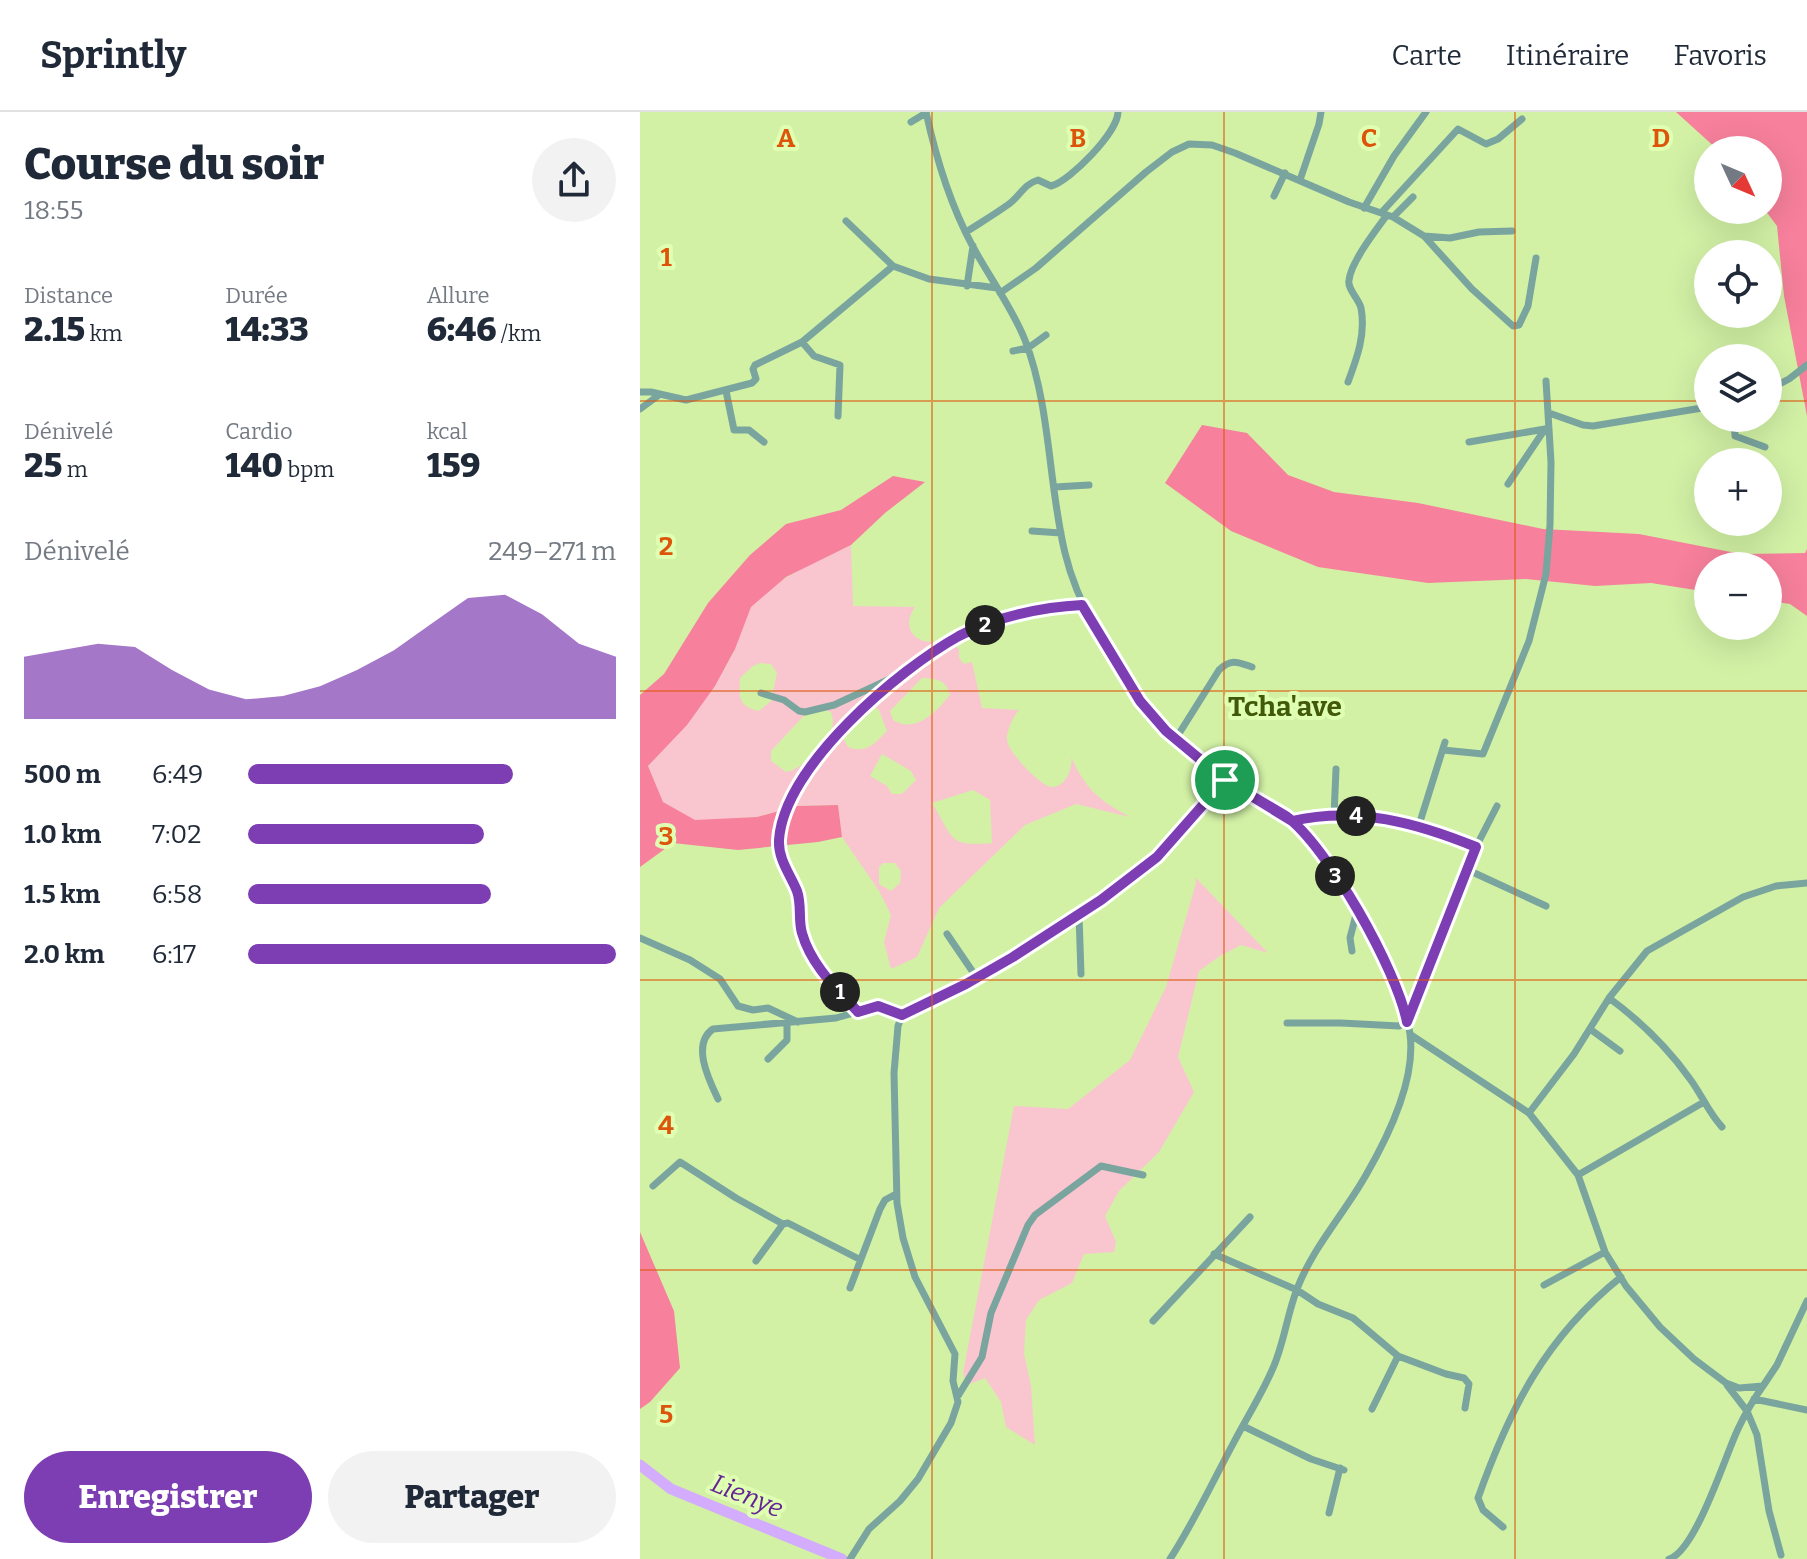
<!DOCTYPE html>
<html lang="fr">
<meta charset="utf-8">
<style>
body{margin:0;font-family:Bitter,serif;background:#f2f2f3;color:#1f2937;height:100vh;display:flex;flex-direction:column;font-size:30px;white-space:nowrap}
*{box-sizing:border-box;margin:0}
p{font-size:26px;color:#747a83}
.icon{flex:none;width:44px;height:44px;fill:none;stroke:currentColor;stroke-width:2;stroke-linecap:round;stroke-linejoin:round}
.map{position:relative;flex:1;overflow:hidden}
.side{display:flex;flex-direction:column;background:#fff;width:640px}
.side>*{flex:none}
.needle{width:52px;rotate:134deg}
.fabs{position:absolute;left:1054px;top:24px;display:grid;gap:16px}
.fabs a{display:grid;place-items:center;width:88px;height:88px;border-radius:50%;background:#fff;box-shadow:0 8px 32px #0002;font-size:40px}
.pin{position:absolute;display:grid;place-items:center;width:68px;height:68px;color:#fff;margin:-34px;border:4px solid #fff;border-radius:50%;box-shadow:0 2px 8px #0007}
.km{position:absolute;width:40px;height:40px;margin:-20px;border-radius:50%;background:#222;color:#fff;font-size:22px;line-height:40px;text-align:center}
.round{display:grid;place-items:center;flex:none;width:84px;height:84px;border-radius:42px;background:#f2f2f3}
.head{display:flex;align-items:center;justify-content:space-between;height:136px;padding:0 24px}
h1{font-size:44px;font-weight:800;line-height:60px}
.stats{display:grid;grid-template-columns:repeat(3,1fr);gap:12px;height:136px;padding:8px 24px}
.stats div{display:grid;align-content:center}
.stats b{font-size:34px;font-weight:800}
.stats small{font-size:22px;font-weight:400}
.stats p{font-size:22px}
.chart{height:224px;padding:16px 24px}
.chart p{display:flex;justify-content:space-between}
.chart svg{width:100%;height:144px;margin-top:8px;fill:#7e3eb3;opacity:.7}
.primary-button{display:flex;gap:16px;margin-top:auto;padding:16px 24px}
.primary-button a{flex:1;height:92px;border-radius:48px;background:#7e3eb3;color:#fff;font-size:32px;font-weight:800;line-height:92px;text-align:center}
.primary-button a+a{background:#f2f2f3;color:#1f2937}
ul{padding:0 24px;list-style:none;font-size:26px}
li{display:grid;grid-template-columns:128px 96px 1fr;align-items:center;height:60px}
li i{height:20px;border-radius:10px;background:#7e3eb3}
header{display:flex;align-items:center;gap:48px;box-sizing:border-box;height:112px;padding:0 40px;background:#fff;border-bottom:2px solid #e0e1e3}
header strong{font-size:38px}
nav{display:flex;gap:44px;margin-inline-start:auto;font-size:28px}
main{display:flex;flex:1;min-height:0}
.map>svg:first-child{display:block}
.green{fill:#f9c6cf;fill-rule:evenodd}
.forest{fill:#f7809c}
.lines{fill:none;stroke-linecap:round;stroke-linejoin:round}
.river{stroke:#d4acfd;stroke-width:11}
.minor{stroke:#7aa59f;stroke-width:7}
.route-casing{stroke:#fff;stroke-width:16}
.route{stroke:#7e3eb3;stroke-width:10}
.grid{fill:none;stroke:#dd550b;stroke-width:2;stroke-opacity:0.55}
.labels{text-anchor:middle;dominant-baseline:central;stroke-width:8;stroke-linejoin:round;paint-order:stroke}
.water-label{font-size:26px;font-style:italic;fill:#652296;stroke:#dfffb2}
.quarter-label{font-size:28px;font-weight:bold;fill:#415909;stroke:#dfffb2}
.grid-label{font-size:26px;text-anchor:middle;font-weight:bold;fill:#dd550b;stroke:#dfffb2;stroke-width:8;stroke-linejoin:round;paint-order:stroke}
</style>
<header>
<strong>Sprintly</strong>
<nav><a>Carte</a><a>Itinéraire</a><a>Favoris</a></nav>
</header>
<main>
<section class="side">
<div class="head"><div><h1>Course du soir</h1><p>18:55</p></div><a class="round"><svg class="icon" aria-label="share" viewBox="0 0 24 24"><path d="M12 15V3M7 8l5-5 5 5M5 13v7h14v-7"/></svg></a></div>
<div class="stats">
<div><p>Distance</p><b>2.15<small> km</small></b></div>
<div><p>Durée</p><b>14:33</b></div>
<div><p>Allure</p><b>6:46<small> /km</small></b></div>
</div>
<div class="stats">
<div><p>Dénivelé</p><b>25<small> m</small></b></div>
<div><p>Cardio</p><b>140<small> bpm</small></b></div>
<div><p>kcal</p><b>159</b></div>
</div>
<div class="chart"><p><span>Dénivelé</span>249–271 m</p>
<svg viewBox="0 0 160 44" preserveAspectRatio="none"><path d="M0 44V25L10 23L20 21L30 22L40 29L50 35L60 38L70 37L80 34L90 29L100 23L110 15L120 7L130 6L140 12L150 21L160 25V44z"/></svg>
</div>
<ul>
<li><b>500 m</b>6:49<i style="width:72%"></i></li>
<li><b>1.0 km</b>7:02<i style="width:64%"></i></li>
<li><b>1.5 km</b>6:58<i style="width:66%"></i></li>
<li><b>2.0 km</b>6:17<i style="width:100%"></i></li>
</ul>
<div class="primary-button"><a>Enregistrer</a><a>Partager</a></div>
</section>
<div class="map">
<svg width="1167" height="1447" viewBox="0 0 1167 1447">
<rect width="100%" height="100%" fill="#d2f1a5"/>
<path class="green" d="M211,433L213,494L275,495C257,520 284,539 306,525L319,537V546L324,552L332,550L342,596L379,598C373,605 367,617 367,627C367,639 396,669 408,674C423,680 434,657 431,645C446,677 458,688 490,705L436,692L385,713L299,796L277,845L251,857L244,830L251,803L239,779L202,725L198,693L157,694L117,705L55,709L22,690L8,654C41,618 71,584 93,541C100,527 102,507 111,494C130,469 182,447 211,433ZM120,551L131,552L137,561L131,589L119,599C98,594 99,586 100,566L113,554ZM282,566C297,567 306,567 310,583C296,600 276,622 253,608L250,599ZM230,592L239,598L247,619C234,632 226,642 208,635L201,622L209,601ZM173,594L191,600C193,607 194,613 191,620C183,635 163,657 146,660L131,649V639ZM242,642L271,659L276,668L262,682H252L247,674L230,664ZM333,678L350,688L352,731C307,735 314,726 292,691ZM243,751H255L261,759L260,771L251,779L239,772V755Z
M555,765L628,841L601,833L580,844L559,859L538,945L554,980L519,1040L479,1079L465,1104L476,1130L474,1140L444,1142L432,1171L399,1188L386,1208L384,1241L391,1274L395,1333L366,1315L361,1290L345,1266L327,1273L323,1261L374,994L428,997L490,948L526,875L556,771Z"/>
<path class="forest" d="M1036,0H1167V304L1144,184L1137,114L1125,98H1128V38H1078Z
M562,313L607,321L648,363L694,380L778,391L903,417L999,422L1101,442L1165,441L1167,437V504L1150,492L1128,489V454H1068V480L1011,471L955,474L886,467L788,471L678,455L591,419L525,371Z
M253,364L285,370L245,401L211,433L146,465L111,495L95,537L75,574L47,613L8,654L23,690L55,708L117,705L157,694L198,693L202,725L178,730L98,738L33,731L0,755V583L24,562L68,491L110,443L146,412L201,398Z
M0,1120L34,1199L40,1256L10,1290L0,1297Z"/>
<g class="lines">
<path class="river" d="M0,1353L31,1377L202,1447"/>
<path class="minor" d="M286,0C296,46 310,92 332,133C349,165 372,195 385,228C411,296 408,371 425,441C438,495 469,542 500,588C525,625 562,654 599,677C626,693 652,705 672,730C707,774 763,867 770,922C776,967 748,1025 726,1063C704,1102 673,1135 657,1177C647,1203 644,1231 633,1256C622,1282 607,1305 594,1330C573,1369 554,1410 530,1447
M271,10L286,1
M660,68L679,12L681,0
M634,84L645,61
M724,96L754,44L786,0
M741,101L818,17L846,32L858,27L882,7
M753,105L773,85
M206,109L253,154L289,167L357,176
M326,120C340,111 355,102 369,92C380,84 384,72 398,68L411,74C430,69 478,20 478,0
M784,124L832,177L873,214L879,213L888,194L896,146
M327,174L333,134
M360,181L396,156L506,60L532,40L549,32L572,33L595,41L709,90L753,105L784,124L810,126L839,120L872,119
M162,230L174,244L200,253L198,304
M373,239L388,236L406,223
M708,270C717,246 726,222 721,196C719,187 707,177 709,168C711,150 736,118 747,103
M1128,278L1149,267L1167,253
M86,279L94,318H109L124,330
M0,280H11L46,288L112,271L116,267L113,257L115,253L162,230L253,154
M0,297L19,283
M909,301L943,313L953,314L1068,295
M1094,306L1095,324L1125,335
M829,330L905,317
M868,372L905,317
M415,375L449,373
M392,419L421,421
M121,581L144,588L159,599L165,600L194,593L252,566
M535,628L579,558C591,546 598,550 612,555
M803,638L843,642L889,529L906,462L910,413L911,350L906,269
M694,704L696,657
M652,709C717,694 777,711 836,735
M779,713L805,630
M828,758L906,794
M439,803L441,862
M307,822L337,866
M0,826L50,848L80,867L98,894L113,898L128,896L158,910
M712,839L710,826L717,799
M969,886C999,908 1028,936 1050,967C1062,983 1068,1000 1082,1015
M218,900C196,876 171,853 162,821C158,808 162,793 157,779C150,762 138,747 139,728C144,654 258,557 319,524C355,505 402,494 442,493
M647,911H701L759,914L767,910L836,735L857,694
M950,917L980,939
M771,923L889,1001L938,1063L965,1140L986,1174L1020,1215L1054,1247L1086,1271L1099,1276L1123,1274L1137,1253L1167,1189
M128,947L147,928V913
M78,987C69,968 51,932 73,917L196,906L238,894L262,903
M889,1001L934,942L969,886L1007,839L1103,785L1136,774L1167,771
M938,1063L1064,990
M13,1074L40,1050L96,1086L143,1112
M574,1142L657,1178L678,1192L713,1206L758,1244L806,1262L824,1266L829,1272L825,1296
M116,1149L143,1112L148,1111L219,1147
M904,1173L965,1140
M210,1176L240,1097L245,1088L256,1082
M513,1209L610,1105
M1087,1273L1107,1299L1117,1323L1129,1399L1141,1443
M318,1284L342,1245L351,1201L388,1113L395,1103L461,1054L503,1063
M1114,1287L1167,1298
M732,1297L758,1244
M603,1314L671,1347L704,1358
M689,1401L700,1356
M863,1415L843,1398L838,1386C870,1296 905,1226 981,1165
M210,1447L229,1417L260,1389L278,1367L311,1311L318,1290L313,1269L315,1242L275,1165L263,1126L257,1091L254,961L258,914L262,903L326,872L373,845L461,788L517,745L585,668
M1029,1447C1056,1439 1085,1344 1098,1317C1105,1302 1113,1288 1123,1274"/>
</g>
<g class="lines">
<g class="route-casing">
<path id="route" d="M585,668L517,745L461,788L373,845L326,872L262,903L238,894L218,900C196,876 171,853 162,821C158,808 162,793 157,779C150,762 138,747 139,728C144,654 258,558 319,524C355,505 402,495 442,493L500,589L526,619L585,668L646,704C688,735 757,858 767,910L836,735C777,711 717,694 652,709L585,668"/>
</g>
<use href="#route" class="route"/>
</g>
<path class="grid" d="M292,0V1447M584,0V1447M875,0V1447M0,289H1068M1128,289H1167M0,579H1167M0,868H1167M0,1158H1167"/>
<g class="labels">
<g class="water-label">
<text transform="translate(107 1384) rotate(22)">Lienye</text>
</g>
<g class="quarter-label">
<text x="645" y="594">Tcha'ave</text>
</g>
</g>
<g class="grid-label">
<text x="146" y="35">A</text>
<text x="438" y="35">B</text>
<text x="729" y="35">C</text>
<text x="1021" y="35">D</text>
<text x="26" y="154">1</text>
<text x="26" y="443">2</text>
<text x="26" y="733">3</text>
<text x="26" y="1022">4</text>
<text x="26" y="1311">5</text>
</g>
</svg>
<div class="fabs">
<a><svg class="needle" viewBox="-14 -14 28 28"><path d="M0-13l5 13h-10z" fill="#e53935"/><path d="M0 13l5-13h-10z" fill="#747a83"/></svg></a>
<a><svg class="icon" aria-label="locate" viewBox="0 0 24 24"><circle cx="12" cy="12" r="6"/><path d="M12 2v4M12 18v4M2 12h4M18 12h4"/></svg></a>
<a><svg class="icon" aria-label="layers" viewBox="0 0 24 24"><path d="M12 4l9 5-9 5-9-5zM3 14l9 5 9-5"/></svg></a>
<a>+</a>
<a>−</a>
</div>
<div class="pin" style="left:585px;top:668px;background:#1e9e55"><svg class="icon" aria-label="arrive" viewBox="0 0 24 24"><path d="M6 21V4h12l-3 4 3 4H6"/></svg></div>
<b class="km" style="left:200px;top:880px">1</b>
<b class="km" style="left:345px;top:513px">2</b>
<b class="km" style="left:695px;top:764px">3</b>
<b class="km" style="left:716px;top:704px">4</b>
</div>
</main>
